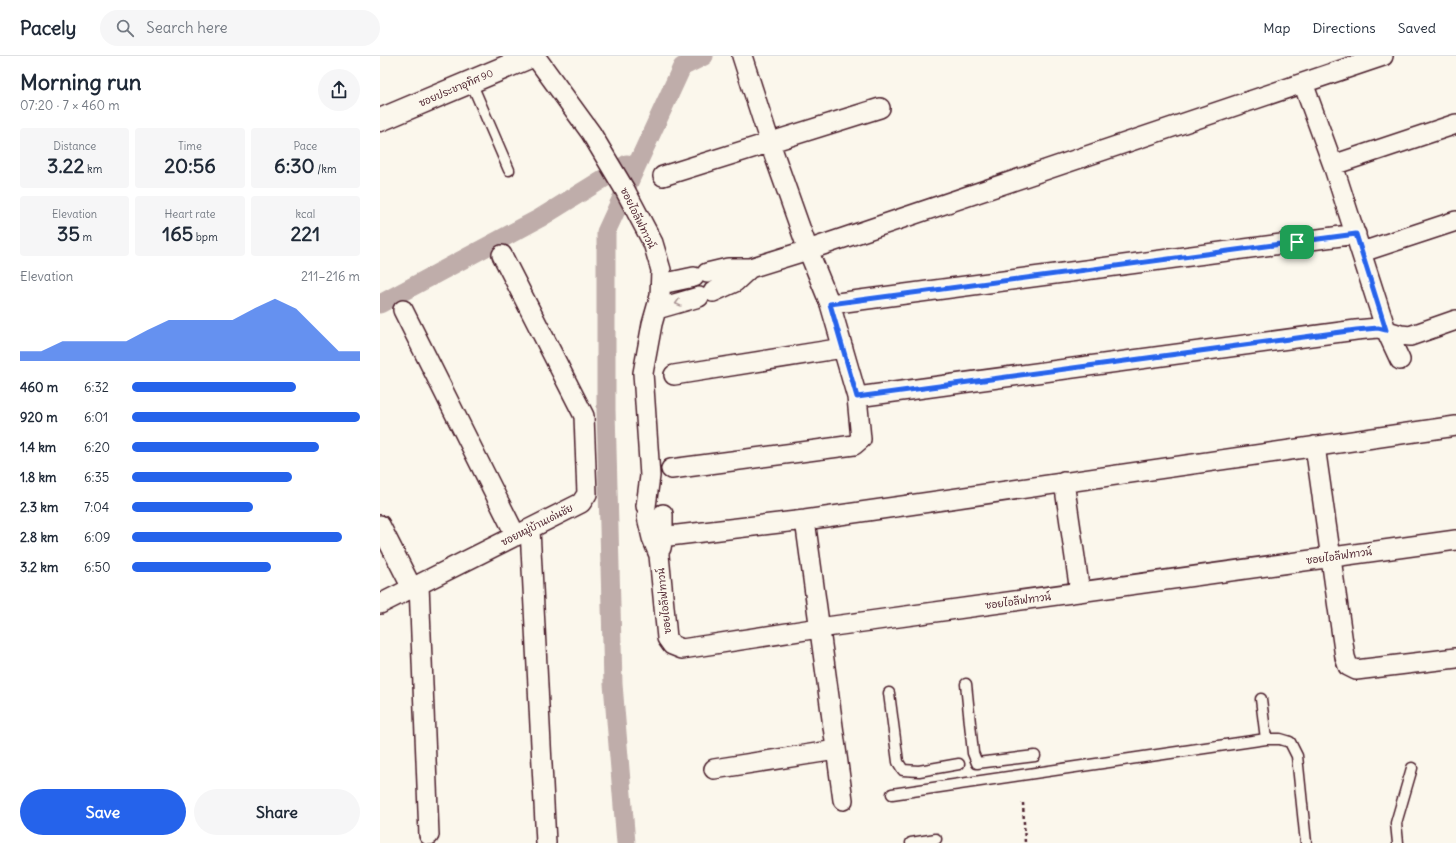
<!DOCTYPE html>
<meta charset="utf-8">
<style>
body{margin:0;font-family:Delius,"Playpen Sans Thai",sans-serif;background:#f6f6f7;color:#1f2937;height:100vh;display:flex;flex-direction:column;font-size:15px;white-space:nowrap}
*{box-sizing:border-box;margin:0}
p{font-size:13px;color:#747a83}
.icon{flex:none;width:22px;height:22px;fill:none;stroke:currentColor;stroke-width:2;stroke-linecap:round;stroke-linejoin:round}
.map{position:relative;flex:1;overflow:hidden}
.side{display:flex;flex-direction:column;background:#fff;width:380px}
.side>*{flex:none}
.pin{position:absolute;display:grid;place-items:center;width:34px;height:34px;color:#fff;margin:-17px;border-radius:8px;box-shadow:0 2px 6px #0006}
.round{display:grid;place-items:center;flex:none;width:42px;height:42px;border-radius:21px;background:#f6f6f7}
.overview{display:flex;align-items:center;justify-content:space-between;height:68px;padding:0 20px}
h1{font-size:22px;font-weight:700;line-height:30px}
.figures{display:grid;grid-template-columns:repeat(3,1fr);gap:6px;height:68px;padding:4px 20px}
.figures div{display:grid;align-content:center;border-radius:4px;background:#f6f6f7;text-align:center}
.figures b{font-size:20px;font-weight:700}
.figures small{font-size:11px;font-weight:400}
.figures p{font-size:11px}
.chart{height:112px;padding:8px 20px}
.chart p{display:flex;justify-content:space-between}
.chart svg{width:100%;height:72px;margin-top:4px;fill:#2563eb;opacity:.7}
.primary-button{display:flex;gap:8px;margin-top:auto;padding:8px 20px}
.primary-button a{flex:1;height:46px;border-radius:24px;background:#2563eb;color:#fff;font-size:16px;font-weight:700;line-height:46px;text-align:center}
.primary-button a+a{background:#f6f6f7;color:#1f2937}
ul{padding:0 20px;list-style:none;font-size:13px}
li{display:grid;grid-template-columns:64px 48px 1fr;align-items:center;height:30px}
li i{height:10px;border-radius:5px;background:#2563eb}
header{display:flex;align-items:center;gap:24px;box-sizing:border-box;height:56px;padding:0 20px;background:#fff;border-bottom:1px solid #e0e1e3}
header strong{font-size:19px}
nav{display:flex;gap:22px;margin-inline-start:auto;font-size:14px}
.search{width:280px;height:36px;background:#f6f6f7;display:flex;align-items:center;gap:10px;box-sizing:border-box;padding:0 14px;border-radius:22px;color:#747a83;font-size:15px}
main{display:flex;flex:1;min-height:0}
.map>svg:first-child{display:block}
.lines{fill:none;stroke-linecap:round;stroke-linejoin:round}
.canal{stroke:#bfadaa;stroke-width:19}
.lane-casing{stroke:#4a1f2b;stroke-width:13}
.street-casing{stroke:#4a1f2b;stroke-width:22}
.secondary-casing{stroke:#4a1f2b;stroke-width:25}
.path{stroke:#4a1f2b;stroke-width:2.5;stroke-dasharray:3 3;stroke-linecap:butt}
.lane{stroke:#fbf7ec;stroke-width:10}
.street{stroke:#fbf7ec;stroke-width:19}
.secondary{stroke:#fbf7ec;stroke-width:22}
.oneway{stroke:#ab9695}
.route-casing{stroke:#fff;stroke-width:8}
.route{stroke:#2563eb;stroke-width:5}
.labels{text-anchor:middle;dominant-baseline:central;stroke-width:3.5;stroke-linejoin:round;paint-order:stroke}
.street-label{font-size:10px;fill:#4a1f2b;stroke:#fbf7ec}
</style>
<header>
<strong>Pacely</strong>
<div class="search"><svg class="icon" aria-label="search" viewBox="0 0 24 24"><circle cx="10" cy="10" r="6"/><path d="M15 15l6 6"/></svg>Search here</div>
<nav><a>Map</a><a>Directions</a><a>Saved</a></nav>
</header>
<main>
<section class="side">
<div class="overview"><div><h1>Morning run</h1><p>07:20 · 7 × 460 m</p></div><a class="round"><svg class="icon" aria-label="share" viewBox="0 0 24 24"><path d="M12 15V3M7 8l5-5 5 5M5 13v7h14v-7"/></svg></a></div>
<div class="figures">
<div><p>Distance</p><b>3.22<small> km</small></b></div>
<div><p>Time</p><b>20:56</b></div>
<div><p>Pace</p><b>6:30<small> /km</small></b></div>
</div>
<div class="figures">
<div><p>Elevation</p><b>35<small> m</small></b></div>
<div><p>Heart rate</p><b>165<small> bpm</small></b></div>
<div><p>kcal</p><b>221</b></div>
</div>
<div class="chart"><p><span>Elevation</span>211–216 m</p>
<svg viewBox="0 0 160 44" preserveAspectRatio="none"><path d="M0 44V38L10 38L20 32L30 32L40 32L50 32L60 25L70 19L80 19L90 19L100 19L110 12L120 6L130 12L140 25L150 38L160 38V44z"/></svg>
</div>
<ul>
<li><b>460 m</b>6:32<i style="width:72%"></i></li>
<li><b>920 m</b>6:01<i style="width:100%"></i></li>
<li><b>1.4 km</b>6:20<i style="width:82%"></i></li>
<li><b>1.8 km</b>6:35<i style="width:70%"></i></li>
<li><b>2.3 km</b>7:04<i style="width:53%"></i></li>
<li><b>2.8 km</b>6:09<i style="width:92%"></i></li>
<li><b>3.2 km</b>6:50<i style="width:61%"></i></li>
</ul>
<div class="primary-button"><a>Save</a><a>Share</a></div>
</section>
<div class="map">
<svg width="1076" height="787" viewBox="0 0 1076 787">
<rect width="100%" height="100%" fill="#fbf7ec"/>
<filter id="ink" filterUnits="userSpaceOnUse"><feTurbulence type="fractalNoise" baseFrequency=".025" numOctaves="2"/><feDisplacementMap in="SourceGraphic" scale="8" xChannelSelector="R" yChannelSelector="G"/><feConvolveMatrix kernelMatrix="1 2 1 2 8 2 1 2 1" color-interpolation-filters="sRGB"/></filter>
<g filter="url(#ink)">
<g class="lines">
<path class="canal" d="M0,248L160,162L247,108
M246,787L233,628L226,354V176L302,11L324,0"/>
<g class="lane-casing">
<path id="lane" d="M91,26L129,114
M586,628L593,697L597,707L655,700
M509,637L518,706L523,714L539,715L579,708
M881,643L886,683
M512,738L886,683H900L910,686L917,700L926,787
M531,787L556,783
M1018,787L1016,767L1032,712"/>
</g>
<g class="street-casing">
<path id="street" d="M155,0L211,77L245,134L273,187L281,214L280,240L272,268L263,317L270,420L266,450
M923,27L953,109L1006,274L1020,304
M953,109L1076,68
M283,120L500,52
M982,196L1076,165
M327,217L348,212H370L428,194L1003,0
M281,228L314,221
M333,236L355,226L370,212
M450,248L976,178
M277,253L319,241
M23,254L136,480
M294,319L463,292
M477,341L976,274L998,272L1021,279L1030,280L1076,264
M935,390L965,601L968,610L976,614L1076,602
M291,413L474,389L481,383L477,341L450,248L428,194L390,87L362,0
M684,426L700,536
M267,461L272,482L279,499L287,582L292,589L302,593L439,572L1076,484
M425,464L463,744
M0,469L32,532
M150,473L166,787
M272,482L425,464L1076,370
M281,492L283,481V458
M39,529L49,779
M0,548L201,447L207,438L204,360L122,199
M334,713L456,694"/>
</g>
<g class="secondary-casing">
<path id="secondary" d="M0,64L152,0"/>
</g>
<path class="path" d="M643,747L645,787"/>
<use href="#lane" class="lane"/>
<use href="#street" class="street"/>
<use href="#secondary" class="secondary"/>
</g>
<defs><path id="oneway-chevron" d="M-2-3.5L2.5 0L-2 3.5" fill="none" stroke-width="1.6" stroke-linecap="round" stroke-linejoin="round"/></defs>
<use class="oneway" href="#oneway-chevron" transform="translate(298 247) rotate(165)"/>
</g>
<g class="lines" filter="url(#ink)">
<g class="route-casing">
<path id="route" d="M976,178L1006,274L998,272L976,274L477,341L450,248Z"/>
</g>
<use href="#route" class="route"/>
</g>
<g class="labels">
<g class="street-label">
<text transform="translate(76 32) rotate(-23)">ซอยประชาอุทิศ 90</text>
<text transform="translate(258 162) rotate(64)">ซอยไอลีฟทาวน์</text>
<text transform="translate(157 469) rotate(-27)">ซอยหมู่บ้านเด่นชัย</text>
<text transform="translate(959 500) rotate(-8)">ซอยไอลีฟทาวน์</text>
<text transform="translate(284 545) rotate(-96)">ซอยไอลีฟทาวน์</text>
<text transform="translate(638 545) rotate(-8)">ซอยไอลีฟทาวน์</text>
</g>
</g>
</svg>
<div class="pin" style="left:917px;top:186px;background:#1e9e55"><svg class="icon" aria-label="arrive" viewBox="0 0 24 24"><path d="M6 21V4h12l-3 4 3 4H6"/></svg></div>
</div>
</main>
